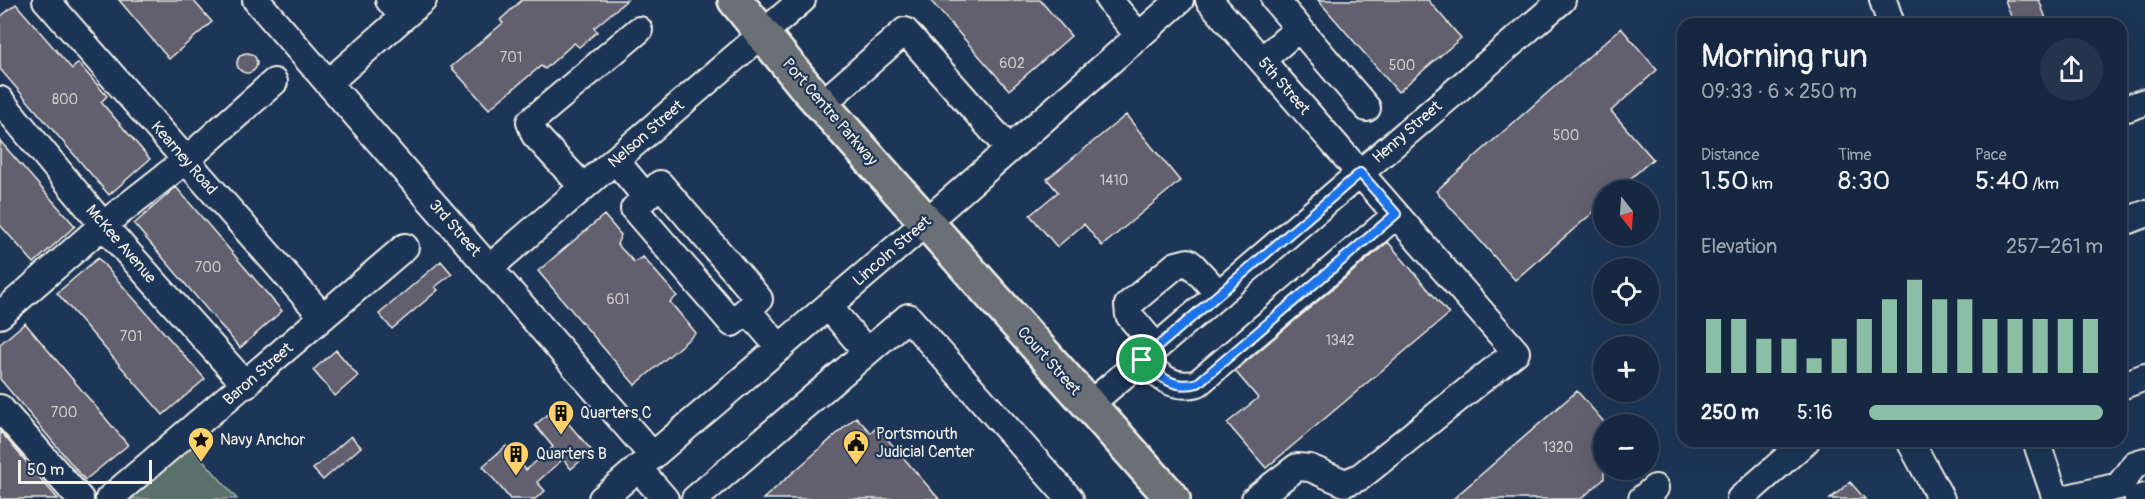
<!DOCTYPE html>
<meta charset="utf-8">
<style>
body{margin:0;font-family:Pangolin,sans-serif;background:#23344c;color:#f1f3f6;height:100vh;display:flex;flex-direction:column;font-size:22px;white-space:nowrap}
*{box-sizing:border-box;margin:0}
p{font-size:20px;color:#9ea6b1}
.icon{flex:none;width:33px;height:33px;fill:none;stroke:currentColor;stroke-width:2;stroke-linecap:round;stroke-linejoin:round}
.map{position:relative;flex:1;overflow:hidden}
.drawer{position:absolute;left:1677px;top:18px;width:450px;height:429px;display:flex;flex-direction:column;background:#162841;border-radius:18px;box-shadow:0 6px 24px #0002,0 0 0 2px #35445a}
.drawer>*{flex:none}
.needle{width:39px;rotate:163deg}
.tools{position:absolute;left:1593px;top:180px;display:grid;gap:12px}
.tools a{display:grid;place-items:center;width:66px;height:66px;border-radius:50%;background:#162841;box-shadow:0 6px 24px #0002,0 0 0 2px #35445a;font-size:30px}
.scale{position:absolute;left:18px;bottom:15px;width:134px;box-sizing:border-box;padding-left:6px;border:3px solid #f4f1e8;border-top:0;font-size:16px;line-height:21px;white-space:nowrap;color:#f4f1e8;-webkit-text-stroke:4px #1d3557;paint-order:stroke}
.pin{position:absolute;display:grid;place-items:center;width:51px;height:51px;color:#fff;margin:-26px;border:3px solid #fff;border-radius:50%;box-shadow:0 2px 6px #0007}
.round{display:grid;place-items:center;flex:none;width:63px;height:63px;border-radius:32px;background:#23344c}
.head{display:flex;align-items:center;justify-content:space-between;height:102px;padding:0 24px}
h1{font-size:33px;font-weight:600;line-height:45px}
.figures{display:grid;grid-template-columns:repeat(3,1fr);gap:9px;height:102px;padding:6px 24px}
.figures div{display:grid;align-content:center}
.figures b{font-size:26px;font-weight:600}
.figures small{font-size:16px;font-weight:400}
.figures p{font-size:16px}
.chart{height:168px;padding:12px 24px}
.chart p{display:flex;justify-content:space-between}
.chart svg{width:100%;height:108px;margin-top:6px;stroke:#8abfa5;stroke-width:6}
ul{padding:0 24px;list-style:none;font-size:20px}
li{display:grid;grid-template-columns:96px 72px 1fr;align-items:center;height:45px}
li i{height:15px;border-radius:8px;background:#8abfa5}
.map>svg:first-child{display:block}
.park{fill:#5a706b;stroke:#a7b0aa;stroke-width:1.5}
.building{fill:#625e6e;stroke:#f4f1e8;stroke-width:1.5}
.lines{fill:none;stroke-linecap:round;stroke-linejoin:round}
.minor-casing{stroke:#f4f1e8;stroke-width:30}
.major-casing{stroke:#f4f1e8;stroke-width:38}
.minor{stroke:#1d3557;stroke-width:26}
.major{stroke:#6a7074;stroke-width:33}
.route-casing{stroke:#fff;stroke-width:12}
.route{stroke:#1a73e8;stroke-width:8}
.labels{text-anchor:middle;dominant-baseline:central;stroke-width:4.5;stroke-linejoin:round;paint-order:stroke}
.number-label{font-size:14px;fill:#d0ccca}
.street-label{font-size:16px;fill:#f4f1e8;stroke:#1d3557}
.poi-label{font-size:16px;fill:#f4f1e8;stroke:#1d3557;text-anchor:start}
</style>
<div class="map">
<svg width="2145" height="499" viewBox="0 0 2145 499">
<rect width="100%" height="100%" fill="#1d3557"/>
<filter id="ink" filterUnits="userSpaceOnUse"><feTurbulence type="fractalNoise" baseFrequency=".0167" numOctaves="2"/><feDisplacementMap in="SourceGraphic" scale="12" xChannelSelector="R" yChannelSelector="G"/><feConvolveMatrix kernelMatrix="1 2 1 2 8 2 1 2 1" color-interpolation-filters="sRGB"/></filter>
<g filter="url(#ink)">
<path class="park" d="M191,446L237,499H130Z"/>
<path class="building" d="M119,0H193L212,22L169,59Z
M522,0H627L594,28L597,32L579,47L574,43L545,69L541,66L489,109L451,67L503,23L500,20Z
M930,0H1040L1071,36L1009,90Z
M1318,0H1428L1461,38L1398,92Z
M2005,0H2039L2048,24H2014Z
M16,4L72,69L78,63L107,96L101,102L150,159L109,195L0,69V17Z
M1621,28L1657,70L1611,111L1653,159L1617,190H1604V203L1515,280L1436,191Z
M237 63a10 10 0 1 1 20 0a10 10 0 1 1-20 0Z
M1126,115L1180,181L1102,246L1084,224L1057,247L1030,215L1058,192L1047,179Z
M0,141L75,226L34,263L0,225Z
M176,187L282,311L240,348L134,224Z
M604,215L621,235L617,244L634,262L643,257L677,296L670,302L696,333L635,385L538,271Z
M1388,242L1449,314L1266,468L1227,423L1258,398L1235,371Z
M98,258L205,379L163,415L57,293Z
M441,261L452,274L435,287L438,290L392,329L379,314Z
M25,323L128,445L85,480L0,379V344Z
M336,350L358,376L335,396L313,370Z
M1577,391L1604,422V479L1581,499H1453Z
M555,408L592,451L571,469L563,459L537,482L545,491L535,499H510L483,466L506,446L526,470L553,447L535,425Z
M856,417L871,433L877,427L939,499H763Z
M0,431L58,499H0Z
M351,436L361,447L323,480L313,469Z
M1850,482L1865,499H1830Z"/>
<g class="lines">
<g class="minor-casing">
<path id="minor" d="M46,0L323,317
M256,0L653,456
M389,0L403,17
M1109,0L1139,36
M1209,0L1516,352L1360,477L1345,483L1310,468L1297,467L1255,499
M1275,0L1367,108
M1883,0L1891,24
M1262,60L1299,28
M328,83L423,0
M0,100L103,225L246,385
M822,104L905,31L1009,149
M2121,110L2145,102
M615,160L646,197L660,184L759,299L747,310L780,348
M583,187L535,135L530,122L639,30
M646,197L634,209L732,323L747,310
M2121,223L2145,214
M489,268L802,0
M828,306L867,352
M0,315L103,225L186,160L274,82
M1156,347L1129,315L1128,305L1176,265L1188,262L1193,266L1219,294
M1142,360C1159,376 1173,390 1198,383L1396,215
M2121,386L2145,377
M1089,405L1562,0
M0,408L80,499
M1910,441L1941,499
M2036,441L2056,499
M639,469L665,499
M109,499L405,247
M602,499L902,243L1180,0
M695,499L908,317L1070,499
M1642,499L1655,488
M1740,499L1806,441
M2063,499L2119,486L2135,464L2145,461
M2138,499L2145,497"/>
</g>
<g class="major-casing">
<path id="major" d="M735,0L806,87L1173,499"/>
</g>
<use href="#minor" class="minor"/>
<use href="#major" class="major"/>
</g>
</g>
<g class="lines" filter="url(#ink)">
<g class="route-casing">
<path id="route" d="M1360,173L1396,214L1198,383C1173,390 1159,376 1142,360Z"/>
</g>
<use href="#route" class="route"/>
</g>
<defs>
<g id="building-pin" transform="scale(1.35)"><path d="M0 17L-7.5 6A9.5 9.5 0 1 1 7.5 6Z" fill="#ffd166" stroke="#1d3557"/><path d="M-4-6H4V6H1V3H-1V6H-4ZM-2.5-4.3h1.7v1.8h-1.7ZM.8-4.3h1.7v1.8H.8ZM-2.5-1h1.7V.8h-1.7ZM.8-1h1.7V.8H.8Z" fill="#111"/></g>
<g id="sight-pin" transform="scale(1.35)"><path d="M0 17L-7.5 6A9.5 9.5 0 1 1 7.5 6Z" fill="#ffd166" stroke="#1d3557"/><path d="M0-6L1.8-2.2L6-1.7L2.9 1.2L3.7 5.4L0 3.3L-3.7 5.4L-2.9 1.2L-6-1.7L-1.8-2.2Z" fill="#111"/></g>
<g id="civic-pin" transform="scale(1.35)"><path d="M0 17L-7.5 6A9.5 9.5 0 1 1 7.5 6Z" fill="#ffd166" stroke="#1d3557"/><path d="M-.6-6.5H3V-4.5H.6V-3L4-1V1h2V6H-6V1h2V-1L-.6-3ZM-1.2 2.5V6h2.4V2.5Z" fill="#111"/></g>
</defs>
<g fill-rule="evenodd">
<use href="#building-pin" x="561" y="413"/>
<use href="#sight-pin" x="201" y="440"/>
<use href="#civic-pin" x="856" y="443"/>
<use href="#building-pin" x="516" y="454"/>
</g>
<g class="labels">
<g class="number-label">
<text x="511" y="57">701</text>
<text x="1012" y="63">602</text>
<text x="1402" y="65">500</text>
<text x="65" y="99">800</text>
<text x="1566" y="135">500</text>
<text x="1114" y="180">1410</text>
<text x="208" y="267">700</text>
<text x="618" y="299">601</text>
<text x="131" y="336">701</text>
<text x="1340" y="340">1342</text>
<text x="64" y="412">700</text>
<text x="1558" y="447">1320</text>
</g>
<g class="street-label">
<text transform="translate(1284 86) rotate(49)">5th Street</text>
<text transform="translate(830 112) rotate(49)">Port Centre Parkway</text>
<text transform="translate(1407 132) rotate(-41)">Henry Street</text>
<text transform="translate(646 134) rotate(-41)">Nelson Street</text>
<text transform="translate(184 158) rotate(49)">Kearney Road</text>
<text transform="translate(455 228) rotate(49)">3rd Street</text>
<text transform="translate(121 244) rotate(49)">McKee Avenue</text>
<text transform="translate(892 251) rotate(-41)">Lincoln Street</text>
<text transform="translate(1049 361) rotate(48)">Court Street</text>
<text transform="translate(258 374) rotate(-41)">Baron Street</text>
</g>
<g class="poi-label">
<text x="580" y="413">Quarters C</text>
<text x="876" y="434">Portsmouth<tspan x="876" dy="18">Judicial Center</tspan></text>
<text x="220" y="440">Navy Anchor</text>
<text x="536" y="454">Quarters B</text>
</g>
</g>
</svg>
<div class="tools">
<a><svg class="needle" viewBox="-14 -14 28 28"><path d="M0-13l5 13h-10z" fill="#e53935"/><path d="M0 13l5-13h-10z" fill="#9ea6b1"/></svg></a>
<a><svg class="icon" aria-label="locate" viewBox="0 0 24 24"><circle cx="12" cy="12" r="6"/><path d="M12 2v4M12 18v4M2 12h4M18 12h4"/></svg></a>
<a>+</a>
<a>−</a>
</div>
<div class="scale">50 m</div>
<div class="pin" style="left:1142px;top:360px;background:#1e9e55"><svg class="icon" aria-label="arrive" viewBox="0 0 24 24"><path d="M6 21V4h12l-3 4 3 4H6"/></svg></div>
<section class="drawer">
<div class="head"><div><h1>Morning run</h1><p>09:33 · 6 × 250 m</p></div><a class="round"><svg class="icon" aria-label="share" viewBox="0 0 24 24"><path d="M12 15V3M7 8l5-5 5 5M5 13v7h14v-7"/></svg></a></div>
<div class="figures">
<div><p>Distance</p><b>1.50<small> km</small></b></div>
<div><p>Time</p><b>8:30</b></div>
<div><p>Pace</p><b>5:40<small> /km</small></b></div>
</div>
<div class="chart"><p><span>Elevation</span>257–261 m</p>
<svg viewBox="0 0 160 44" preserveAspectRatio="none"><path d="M5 44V22M15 44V22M25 44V30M35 44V30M45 44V38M55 44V30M65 44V22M75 44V14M85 44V6M95 44V14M105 44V14M115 44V22M125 44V22M135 44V22M145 44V22M155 44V22"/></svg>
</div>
<ul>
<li><b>250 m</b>5:16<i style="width:100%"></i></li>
</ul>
</section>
</div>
